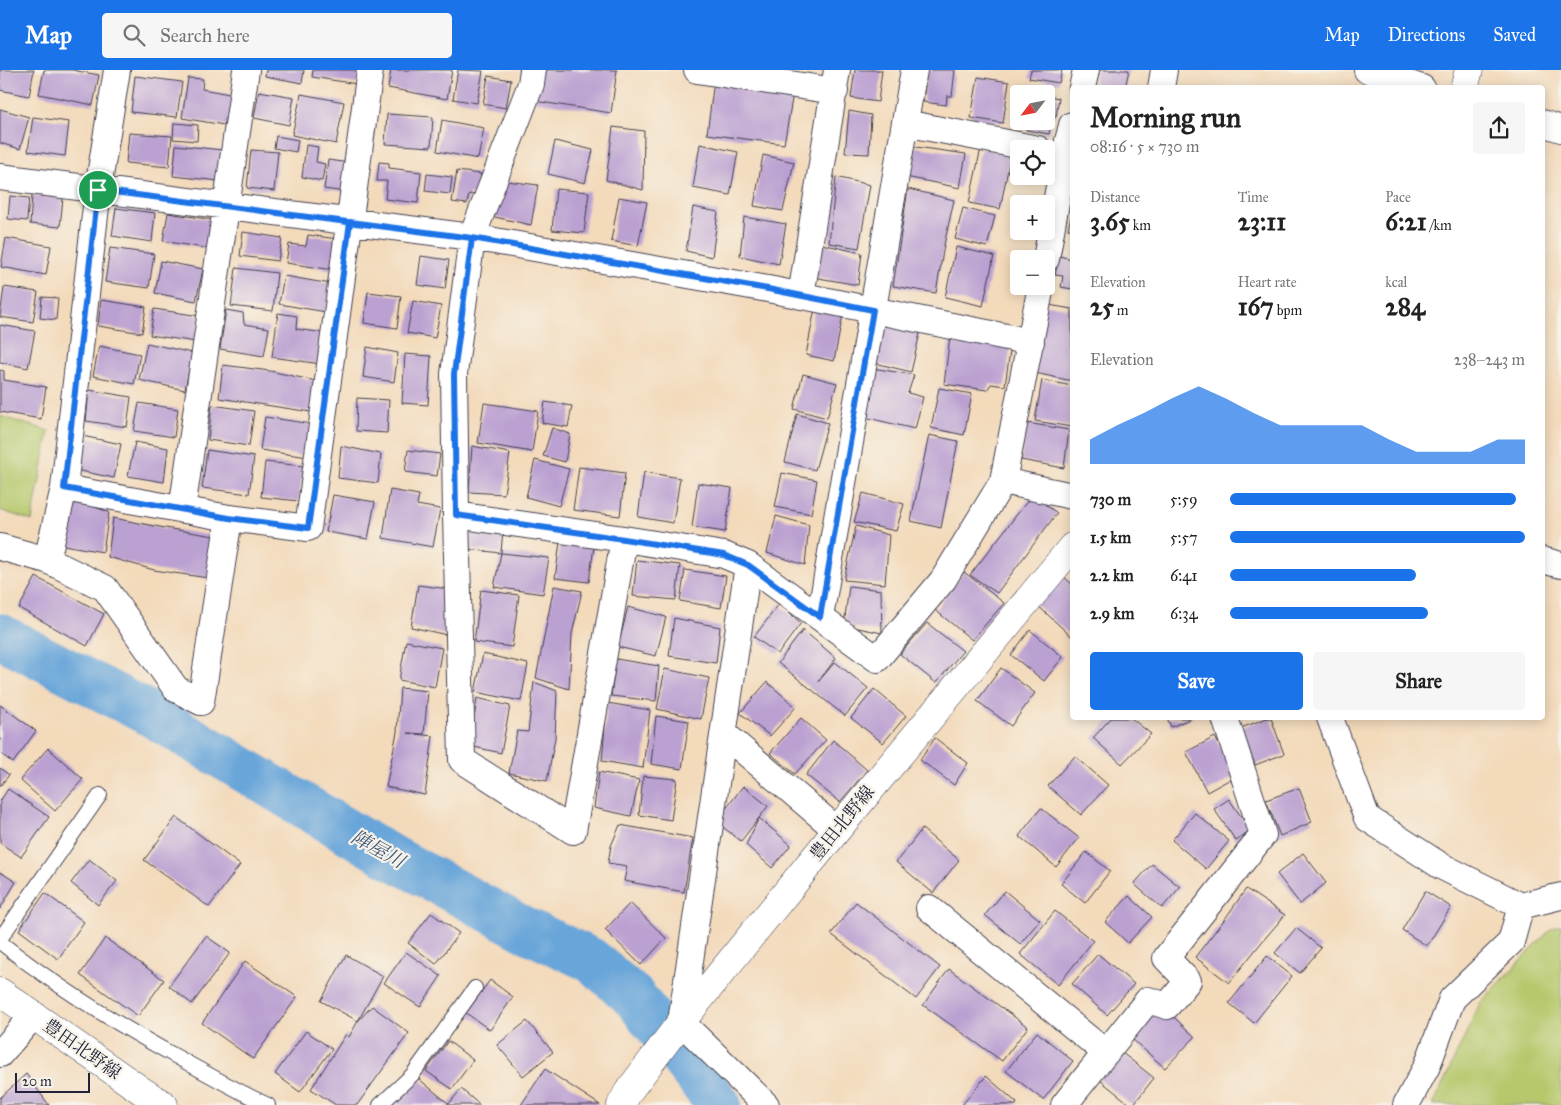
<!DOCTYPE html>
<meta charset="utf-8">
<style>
body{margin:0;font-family:"IM FELL Great Primer","Noto Serif JP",serif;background:#f6f6f6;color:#222;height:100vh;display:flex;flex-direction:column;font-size:19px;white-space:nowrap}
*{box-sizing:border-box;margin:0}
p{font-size:16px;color:#767676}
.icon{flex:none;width:28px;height:28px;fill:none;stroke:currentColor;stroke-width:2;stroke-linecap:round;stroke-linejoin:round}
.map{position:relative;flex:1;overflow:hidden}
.side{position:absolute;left:1070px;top:15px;width:475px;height:635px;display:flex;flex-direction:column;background:#fff;border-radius:5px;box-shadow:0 2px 12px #0003}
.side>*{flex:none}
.needle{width:32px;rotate:238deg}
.controls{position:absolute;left:1010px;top:15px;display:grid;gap:10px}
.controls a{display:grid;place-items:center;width:45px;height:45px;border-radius:5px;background:#fff;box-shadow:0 2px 12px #0003;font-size:25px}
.scale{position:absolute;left:15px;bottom:12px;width:75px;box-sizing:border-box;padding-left:5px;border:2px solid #22223b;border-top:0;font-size:14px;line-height:18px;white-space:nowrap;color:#22223b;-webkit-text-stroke:4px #f7f3e8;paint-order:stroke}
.pin{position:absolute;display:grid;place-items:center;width:42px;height:42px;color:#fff;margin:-21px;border:2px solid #fff;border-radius:50%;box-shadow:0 1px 5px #0007}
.round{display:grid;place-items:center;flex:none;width:52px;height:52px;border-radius:5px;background:#f6f6f6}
.overview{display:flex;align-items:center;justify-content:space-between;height:85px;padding:0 20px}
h1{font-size:28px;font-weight:800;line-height:38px}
.stats{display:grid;grid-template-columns:repeat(3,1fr);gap:8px;height:85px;padding:5px 20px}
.stats div{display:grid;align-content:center}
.stats b{font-size:25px;font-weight:800}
.stats small{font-size:14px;font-weight:400}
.stats p{font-size:14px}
.chart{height:140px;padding:10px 20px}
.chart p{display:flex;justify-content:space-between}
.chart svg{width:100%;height:90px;margin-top:5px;fill:#1a73e8;opacity:.7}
.cta{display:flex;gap:10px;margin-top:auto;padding:10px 20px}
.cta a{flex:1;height:58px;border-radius:5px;background:#1a73e8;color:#fff;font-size:20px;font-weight:800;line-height:58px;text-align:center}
.cta a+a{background:#f6f6f6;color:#222}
ul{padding:0 20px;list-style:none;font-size:16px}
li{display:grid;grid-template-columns:80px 60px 1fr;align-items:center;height:38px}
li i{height:12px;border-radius:6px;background:#1a73e8}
header{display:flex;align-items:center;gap:30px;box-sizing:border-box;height:70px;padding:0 25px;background:#1a73e8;color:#fff}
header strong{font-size:24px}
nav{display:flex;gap:28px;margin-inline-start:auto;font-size:18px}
.search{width:350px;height:45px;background:#f6f6f6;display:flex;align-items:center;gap:12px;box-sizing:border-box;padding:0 18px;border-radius:5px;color:#767676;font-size:19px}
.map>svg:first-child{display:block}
.green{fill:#b5c86c;stroke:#6c7554}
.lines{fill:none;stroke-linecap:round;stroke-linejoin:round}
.river{stroke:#68a5d9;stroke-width:45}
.building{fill:#bba1d1}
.service-casing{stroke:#413e4e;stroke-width:16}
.minor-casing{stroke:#413e4e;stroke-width:28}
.secondary-casing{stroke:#413e4e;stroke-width:29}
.service{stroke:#fff;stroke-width:14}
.minor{stroke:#fff;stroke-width:26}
.secondary{stroke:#fff;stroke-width:28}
.route-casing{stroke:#fff;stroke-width:10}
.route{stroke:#1a73e8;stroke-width:6}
.labels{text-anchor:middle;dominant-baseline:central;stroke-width:4.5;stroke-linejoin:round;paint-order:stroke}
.street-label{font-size:18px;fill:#22223b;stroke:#f7f3e8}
.water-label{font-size:19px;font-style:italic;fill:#3e567a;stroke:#f7f3e8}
</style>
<header>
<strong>Map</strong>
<div class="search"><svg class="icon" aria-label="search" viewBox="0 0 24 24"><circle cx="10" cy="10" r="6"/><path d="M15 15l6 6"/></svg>Search here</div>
<nav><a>Map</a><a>Directions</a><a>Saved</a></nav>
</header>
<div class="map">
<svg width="1561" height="1035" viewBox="0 0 1561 1035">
<rect width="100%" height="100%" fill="#f7f3e8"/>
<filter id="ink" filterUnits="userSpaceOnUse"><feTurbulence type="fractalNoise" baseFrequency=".02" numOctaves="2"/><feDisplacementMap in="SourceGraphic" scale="10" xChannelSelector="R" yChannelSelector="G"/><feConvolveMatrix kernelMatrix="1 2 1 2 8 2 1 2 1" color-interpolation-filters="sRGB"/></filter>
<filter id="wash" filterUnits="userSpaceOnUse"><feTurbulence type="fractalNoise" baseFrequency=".0096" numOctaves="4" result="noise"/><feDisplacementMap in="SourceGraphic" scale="20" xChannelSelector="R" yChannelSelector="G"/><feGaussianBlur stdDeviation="1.12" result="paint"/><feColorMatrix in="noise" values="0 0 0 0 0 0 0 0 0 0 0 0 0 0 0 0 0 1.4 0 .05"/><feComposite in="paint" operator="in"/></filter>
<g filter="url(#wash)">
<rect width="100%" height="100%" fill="#f3dabb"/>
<path class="green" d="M0,346L49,361L32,451L0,440Z
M1561,855V1035H1433L1480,933L1551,859Z"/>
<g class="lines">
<path class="river" d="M0,566L152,645L375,778L526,860L591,890L634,927L719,1035"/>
</g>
<g id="blocks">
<path class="building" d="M0,0H34L29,26L0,20Z
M44,0H72L99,5L93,35L39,24Z
M266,0H304L302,13L265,6Z
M313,0H359L357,14L312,7Z
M391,0H452L447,29L388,18Z
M458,0L483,1L477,33L453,29Z
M539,0H617L611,43L534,31Z
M855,0H882L878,32L851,28Z
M927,0H955L952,26H947L946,35L923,32Z
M1031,0H1062L1059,13L1029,8Z
M1095,0H1129L1125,18H1095Z
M135,6L182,12L177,47L131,42Z
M488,6L511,10L506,38L483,34Z
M978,7L1009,12L1003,53L971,48Z
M188,8L203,9L202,19L235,25L230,56L182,48Z
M714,11L793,24L784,74L707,64Z
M259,21L294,27L289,55L254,48Z
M301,24L344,32L336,74L292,65Z
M1046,26L1059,28L1056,47L1052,46L1049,64L1026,60L1027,56L1020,55L1021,51H1046Z
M0,39L29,47L20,79L0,73Z
M849,41L871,45L869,84L845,83Z
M387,44L433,47L431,77L385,74Z
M33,47L69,52L65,86L28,81Z
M442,50L484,58L478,89L437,81Z
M174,53L198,55L197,71L173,69Z
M613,57L644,61L643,120L606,110Z
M129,63L172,66L169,97L126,93Z
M276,66L298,70L296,82L274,78Z
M555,71L593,80L585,113L548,104Z
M700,74L738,82L730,125L693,118Z
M176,75L222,80L219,111L173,106Z
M306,75L318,77L316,92L325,94L322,111L302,107Z
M909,76L966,84L960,118L906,107Z
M981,78L1011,84L1000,139L969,133Z
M251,80L278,82L274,121L247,118Z
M763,85L794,92L783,141L754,136Z
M328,90L349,93L345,122L324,119Z
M379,92L389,93V98L421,102L418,133L385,129L387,111H377Z
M457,101L481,104L478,126L469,124L467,134L452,132Z
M427,104L452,107L450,124L425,121Z
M836,107L870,115L859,178L829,173Z
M507,111L538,115L531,155L490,146Z
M556,119L589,122L584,163L552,160Z
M908,119L954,130L944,175L936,223L893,216Z
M32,125L63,128L60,157L30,154Z
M10,126L29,128L27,151L8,149Z
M619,127L647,132L638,176L611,171Z
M693,137L718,142L712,187L686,181Z
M116,138L155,143L152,172L112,166Z
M963,138L995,146L987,177L955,169Z
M1072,142V160L1068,159Z
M168,143L214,150L210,179L163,171Z
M744,147L786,154L779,194L740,186Z
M243,162L282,168L278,191L240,186Z
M308,165L338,169L334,200L286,193L289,174L306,176Z
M6,168L51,176L46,205L1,197Z
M817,173L862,183L858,215L813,207Z
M956,177L994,186L983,236L945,227Z
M110,178L154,184L149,218L105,212Z
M421,186L449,190L445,219L417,215Z
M1059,186L1072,189V219L1061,217L1063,206L1055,205Z
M161,191L203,199L196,231L155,223Z
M236,198L277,203L273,241L231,236Z
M284,206L331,214L326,242L279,234Z
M4,217L38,222L33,252L0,247Z
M368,222L401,226L397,258L364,253Z
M42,227L58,228L56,250L40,248Z
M101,230L146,237L142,263L98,256Z
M413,231L441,236L435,268L407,263Z
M816,233L844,239L834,291L806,285Z
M1043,234L1072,239V311L1035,303Z
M154,239L200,246L196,272L150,265Z
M226,240L243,243L244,254L269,258L264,286L220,279Z
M278,243L297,246L296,259L325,263L321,294L272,287Z
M880,254L920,263L911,302L871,292Z
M0,255L35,261L28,298L0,292Z
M950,266L1011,274L1005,316L991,314L987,320L944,314Z
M147,273L192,283L185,320L139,310Z
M99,276L140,284L134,314L93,306Z
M367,277L398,283L394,312L363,307Z
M405,284L431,286L428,335L402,333Z
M223,295L270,301L316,311L311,342L219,328Z
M872,298L914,305L908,323L923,327L915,359L864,347Z
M0,300L4,301V310L46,317L41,349L0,342Z
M803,304L837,313L827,348L794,339Z
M1042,310L1072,316V357L1035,351Z
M939,318L972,324L964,365L931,358Z
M89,320L131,327L127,357L86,351Z
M357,328L389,330L387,363L356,361Z
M545,332L572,336L568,357L542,353Z
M139,333L178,339L174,367L134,361Z
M484,333L538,341L532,382L478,373Z
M212,335L254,341L249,376L208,370Z
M797,344L828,353L815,400L785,392Z
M265,347L312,354L308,387L260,380Z
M1027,353L1069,360L1064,398L1021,390Z
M552,358L570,364L565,392L543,386Z
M929,365L958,371L941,458L911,451Z
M82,366L121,374L114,408L76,400Z
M135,372L168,378L164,412L128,406Z
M341,376L381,384L378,413L338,408Z
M472,376L510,383L504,424L469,422Z
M207,380L254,387L249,424L202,418Z
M408,380L440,384L437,406L405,402Z
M535,390L569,399L559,436L526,427Z
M265,392L303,396L299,431L261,427Z
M579,397L625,403L620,446L573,440Z
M644,402L680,408L673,453L638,447Z
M782,403L817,410L811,444L775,437Z
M698,413L732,418L725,462L692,457Z
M390,420L419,425L417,435L440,439L433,477L383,468Z
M863,423L904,434L896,461L854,452Z
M333,425L375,432L368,469L326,462Z
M1032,425L1057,443L997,523L970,505Z
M68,428L109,442L103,482L58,474Z
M776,446L809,455L805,495L767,483Z
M113,448L165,458L214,466L208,508L154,500L108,487Z
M469,455L503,459L501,483L467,479Z
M856,456L889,465L885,514L844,510Z
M560,472L594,477L589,512L555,508Z
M501,483L549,488L543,524L494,517Z
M637,490L680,495L676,530L633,526Z
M685,500L726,506L721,538L680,531Z
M964,502L1004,533L972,570L935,540Z
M1062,505L1072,514V567L1036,534Z
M36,507L104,544L87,576L19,538Z
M418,515L449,519L447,565L411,557Z
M554,516L582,521L572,564L569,619L536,608Z
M849,516L881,520L882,563L844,555Z
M481,520L519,525L512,577L474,572Z
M779,534L801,553L778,584L754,567Z
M628,537L666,547L656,586L618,577Z
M674,548L720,557L716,593L669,586Z
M927,553L963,581L936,613L900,584Z
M803,560L836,588L818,612L835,592L868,618L845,646L778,593Z
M1030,560L1063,587L1044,611L1011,585Z
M406,571L442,578L435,617L399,610Z
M483,584L528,594L521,631L475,622Z
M616,589L659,596L656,631L611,626Z
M1001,598L1035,623L1011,656L977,631Z
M665,599L709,608L701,649L657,639Z
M534,612L557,621L555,668L547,711L509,703L517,661L528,662Z
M767,612L796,637L770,666L740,643Z
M400,618L428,621L424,664L408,663L433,666L425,725L386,717L397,662Z
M874,619L906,646L883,673L851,648Z
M477,628L510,636L501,683L470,676Z
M607,633L650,640L643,698L602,691Z
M0,635L36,661L13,693L0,683Z
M656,646L689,651L682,699L651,694Z
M801,648L826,670L795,704L770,683Z
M1111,648H1131L1151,664L1122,694L1093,668Z
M1167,648H1192L1171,657Z
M1267,648H1271L1284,684L1255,695L1241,658Z
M1215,667L1236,706L1207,722L1186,682Z
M935,668L968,693L954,715L920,690Z
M833,670L867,700L840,732L806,705Z
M48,678L83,709L55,741L20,710Z
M1075,686L1108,715L1081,745L1048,716Z
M0,698L9,705L0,716Z
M599,702L639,710L631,746L594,738Z
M643,706L677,709L671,750L639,745Z
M743,716L768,736L759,748L791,775L772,798L746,775L759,748L741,771L716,752Z
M1299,718L1312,752L1280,766L1266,730Z
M8,719L49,747L21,787L0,773V731Z
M1229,729L1251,761L1236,771L1214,739Z
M1041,738L1079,768L1056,797L1019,766Z
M1195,743L1229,771L1206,799L1172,770Z
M176,747L240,795L209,837L144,790Z
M620,755L693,768L684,822L624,811L627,796L608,793L611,776Z
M922,759L959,790L933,823L896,792Z
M1086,782L1110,801L1085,833L1061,814Z
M1303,783L1326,813L1300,834L1277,804Z
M89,789L117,811L98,835L71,813Z
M1152,794L1180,817L1162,838L1134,814Z
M0,802L16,812L0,839Z
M1246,819L1285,845L1261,873L1229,913L1195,887L1227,846Z
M1005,821L1040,850L1020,874L985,845Z
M1425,821L1451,837L1427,876L1402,860Z
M45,823L84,852L58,889L19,860Z
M1129,826L1152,847L1128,873L1105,852Z
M856,832L940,897L916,929L831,864Z
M630,833L666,868L641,895L605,860Z
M1055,841L1093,871L1058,915L1020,884Z
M431,843L459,863L436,894L408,873Z
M1296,858L1321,878L1300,903L1275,883Z
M206,866L230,883L192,934L169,916Z
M105,868L164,910L138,946L80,905Z
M406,882L441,906L420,937L384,913Z
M1098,884L1134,914L1107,945L1072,914Z
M346,885L383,906L358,951L372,936L409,963L357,1035H336L311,1019L346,964L349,967L358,951L321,931Z
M1267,886L1292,906L1254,953L1229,933Z
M245,891L297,927L253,989L202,953Z
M949,899L1028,957L1002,991L923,935Z
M490,910L513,927L490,960L466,943Z
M1159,933L1195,967L1165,998L1132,969Z
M527,951L553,982L523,1006L497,975Z
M306,961L332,979L300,1022L275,1004Z
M1037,962L1073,991L1043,1030L1006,1001Z
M448,971L473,990L452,1019L426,1001Z
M1112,975L1154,1008L1133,1035H1131L1090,1002Z
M545,999L600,1035H521Z
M26,1004L49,1035H0V1028Z
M413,1004L449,1034L461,1019L480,1035H386Z
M986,1006L1017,1033L1016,1035H962Z"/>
</g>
</g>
<g filter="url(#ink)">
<use href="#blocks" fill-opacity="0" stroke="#413e4e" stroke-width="1"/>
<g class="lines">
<g class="service-casing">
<path id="service" d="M0,869L100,725
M0,872C55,916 115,953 177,987C207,1004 237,1021 268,1035
M380,1035L413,1004L475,918"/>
</g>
<g class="minor-casing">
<path id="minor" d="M533,0L531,14L472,167L454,304L456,445L462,690L573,761L624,469
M697,0L835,21
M1367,0L1422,18
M1082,18L1086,0
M1161,18L1164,0
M905,53L1038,79
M1542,53L1561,59
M0,107L472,167L768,219L1031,272
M1046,189L1065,83L1072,55
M801,226L837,0
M1003,411L1072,426
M64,418L229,448
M182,440L246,0
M456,445L624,469L724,485L748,495L877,589L943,510L1003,411L1041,216
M0,477L47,490L105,518L176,619L201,632L229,448L308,458L370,0
M47,490L64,418L98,119L117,0
M1542,490L1561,495
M748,495L681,952L766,1035
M820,547L914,0
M1330,648L1367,748L1441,796L1521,836L1561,826
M724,664L837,760
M929,838L1106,983
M0,984L34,945
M1064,1035L1148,930L1167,936L1188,911L1166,888L1263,765L1225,648
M1406,1035L1427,996L1452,929L1511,872L1521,836"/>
</g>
<g class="secondary-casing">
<path id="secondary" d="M1464,18L1469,0
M0,922L142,1021L164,1035
M621,1035L628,1022L681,952L837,760L1072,477"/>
</g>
<use href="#service" class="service"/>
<use href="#minor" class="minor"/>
<use href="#secondary" class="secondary"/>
</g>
</g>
<g class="lines" filter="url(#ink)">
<g class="route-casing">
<path id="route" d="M98,120L64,418L229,448L308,458L350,152L472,168L454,304L456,445L624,469L724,485L748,495L820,547L873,240L768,219L472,168L98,120"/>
</g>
<use href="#route" class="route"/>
</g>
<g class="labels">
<g class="street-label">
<text transform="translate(842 753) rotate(-51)">豊田北野線</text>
<text transform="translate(82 979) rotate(35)">豊田北野線</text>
</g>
<g class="water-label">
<text transform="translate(378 779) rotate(29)">陣屋川</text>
</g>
</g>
</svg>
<div class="controls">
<a><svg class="needle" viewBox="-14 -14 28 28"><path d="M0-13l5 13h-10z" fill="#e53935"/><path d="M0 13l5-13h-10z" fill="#767676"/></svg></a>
<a><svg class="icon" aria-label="locate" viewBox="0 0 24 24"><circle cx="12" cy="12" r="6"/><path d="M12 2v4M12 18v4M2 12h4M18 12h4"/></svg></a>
<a>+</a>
<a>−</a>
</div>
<div class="scale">20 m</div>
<div class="pin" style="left:98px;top:120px;background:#1e9e55"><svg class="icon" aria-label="arrive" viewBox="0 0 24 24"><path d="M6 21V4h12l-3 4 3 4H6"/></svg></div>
<section class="side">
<div class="overview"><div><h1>Morning run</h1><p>08:16 · 5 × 730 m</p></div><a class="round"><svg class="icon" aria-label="share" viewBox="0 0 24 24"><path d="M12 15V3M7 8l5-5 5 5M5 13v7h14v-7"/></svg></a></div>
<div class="stats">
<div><p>Distance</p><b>3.65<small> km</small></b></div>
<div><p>Time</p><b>23:11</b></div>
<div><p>Pace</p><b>6:21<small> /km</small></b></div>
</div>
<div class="stats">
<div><p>Elevation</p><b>25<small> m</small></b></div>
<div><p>Heart rate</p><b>167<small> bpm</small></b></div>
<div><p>kcal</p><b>284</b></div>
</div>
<div class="chart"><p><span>Elevation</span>238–243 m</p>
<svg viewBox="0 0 160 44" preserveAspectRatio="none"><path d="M0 44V32L10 25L20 19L30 12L40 6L50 12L60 19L70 25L80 25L90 25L100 25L110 32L120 38L130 38L140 38L150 32L160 32V44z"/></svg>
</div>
<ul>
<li><b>730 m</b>5:59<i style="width:97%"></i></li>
<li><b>1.5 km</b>5:57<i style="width:100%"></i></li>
<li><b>2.2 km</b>6:41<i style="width:63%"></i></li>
<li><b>2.9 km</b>6:34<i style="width:67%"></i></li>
</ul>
<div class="cta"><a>Save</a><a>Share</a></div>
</section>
</div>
